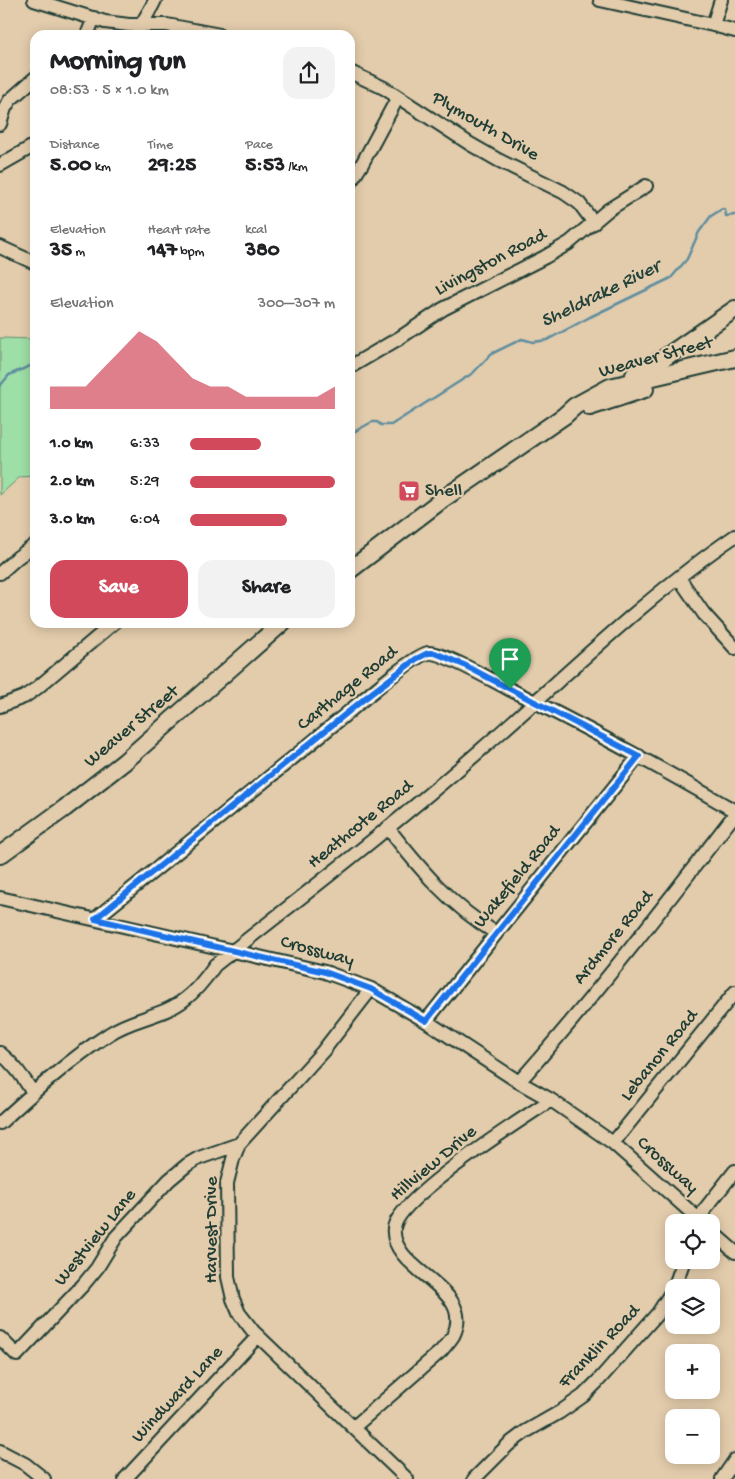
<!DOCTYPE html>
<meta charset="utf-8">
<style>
body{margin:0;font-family:"Gochi Hand",sans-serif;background:#f2f2f2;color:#202124;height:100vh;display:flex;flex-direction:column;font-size:19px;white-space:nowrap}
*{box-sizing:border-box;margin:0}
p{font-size:16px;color:#757577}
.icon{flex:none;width:28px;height:28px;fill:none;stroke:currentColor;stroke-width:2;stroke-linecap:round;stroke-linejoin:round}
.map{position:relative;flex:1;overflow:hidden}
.drawer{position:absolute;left:30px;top:30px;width:325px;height:598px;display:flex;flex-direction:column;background:#fff;border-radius:15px;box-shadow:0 2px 12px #0003}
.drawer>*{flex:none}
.tools{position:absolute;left:665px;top:1214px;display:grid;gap:10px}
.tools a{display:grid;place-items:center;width:55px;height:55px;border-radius:10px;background:#fff;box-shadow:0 2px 12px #0003;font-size:25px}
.pin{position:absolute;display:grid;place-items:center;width:42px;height:42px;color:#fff;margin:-51px -21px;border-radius:50% 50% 50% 0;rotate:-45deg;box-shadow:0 0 5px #0007}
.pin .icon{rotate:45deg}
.round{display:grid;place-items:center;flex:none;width:52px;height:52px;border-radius:15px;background:#f2f2f2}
.summary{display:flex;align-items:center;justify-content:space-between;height:85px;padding:0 20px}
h1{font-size:28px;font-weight:700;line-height:38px}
.stats{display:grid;grid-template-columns:repeat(3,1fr);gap:8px;height:85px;padding:5px 20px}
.stats div{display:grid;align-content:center}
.stats b{font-size:21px;font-weight:700}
.stats small{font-size:14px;font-weight:400}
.stats p{font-size:14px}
.chart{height:140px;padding:10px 20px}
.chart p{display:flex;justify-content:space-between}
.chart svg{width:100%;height:90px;margin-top:5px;fill:#d1495b;opacity:.7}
.button{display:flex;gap:10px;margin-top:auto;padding:10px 20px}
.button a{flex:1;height:58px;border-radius:15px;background:#d1495b;color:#fff;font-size:20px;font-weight:700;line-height:58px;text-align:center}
.button a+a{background:#f2f2f2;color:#202124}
ul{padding:0 20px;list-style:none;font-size:16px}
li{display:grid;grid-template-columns:80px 60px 1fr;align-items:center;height:38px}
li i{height:12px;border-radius:6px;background:#d1495b}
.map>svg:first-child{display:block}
.green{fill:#9edea7;stroke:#5e8e6e}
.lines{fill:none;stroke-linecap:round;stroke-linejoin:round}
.stream{stroke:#5e8d9f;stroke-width:2.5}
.minor-casing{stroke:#1f3d34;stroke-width:16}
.major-casing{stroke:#1f3d34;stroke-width:20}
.minor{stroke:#e3ccac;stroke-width:12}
.major{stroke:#e3ccac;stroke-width:16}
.route-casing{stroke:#fff;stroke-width:10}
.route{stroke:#1a73e8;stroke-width:6}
.labels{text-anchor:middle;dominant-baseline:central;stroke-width:4.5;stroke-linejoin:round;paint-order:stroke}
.street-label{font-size:19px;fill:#1f3d34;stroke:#e3ccac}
.poi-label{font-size:19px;fill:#1f3d34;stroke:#e3ccac;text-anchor:start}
.water-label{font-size:20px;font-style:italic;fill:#24443d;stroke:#e3ccac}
</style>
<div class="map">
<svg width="735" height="1479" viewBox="0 0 735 1479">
<rect width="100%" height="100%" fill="#e3ccac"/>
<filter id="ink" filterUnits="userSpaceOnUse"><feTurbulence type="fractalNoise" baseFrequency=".02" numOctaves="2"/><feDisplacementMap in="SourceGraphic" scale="10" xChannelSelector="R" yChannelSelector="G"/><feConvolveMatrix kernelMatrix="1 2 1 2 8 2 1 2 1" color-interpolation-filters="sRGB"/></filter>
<g filter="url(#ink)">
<path class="green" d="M0,338L35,339V476L20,477L0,495Z"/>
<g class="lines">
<path class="stream" d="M0,386L9,375L35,364
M350,434L372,422H377L381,425H391L473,373L491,354L522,339L533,342L547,340L590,317L671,278L687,259L699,232L711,216L722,209L725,210L726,216L735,215"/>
<g class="minor-casing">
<path id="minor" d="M34,0L105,22L129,25H167L220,35
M600,0L713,25L735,31
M713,25L721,0
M87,35L94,18
M137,35C141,22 150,12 155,0
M350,72L384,88L470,144L498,160L563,192L579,203L594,223
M0,124L5,108L10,100L35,78
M0,165L35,145
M350,183L362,164L398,97
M0,247L35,263
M350,367L401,337L443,309L545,257L569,243L608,210L646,186
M0,573L18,557L35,545
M679,578L704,614L735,648
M0,706L24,697L37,688L115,622
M388,828C419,868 452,907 496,933
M0,898L325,972L371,989L426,1021L519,1082L551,1100L613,1143L702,1222
M95,919C176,853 258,787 339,720C355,707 412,656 428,653C441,651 495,682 509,689C586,727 661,768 735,811
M371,989L323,1051L239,1144L233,1159L227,1183L228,1277L233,1299L239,1313L253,1331L407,1479
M426,1021L639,756
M0,1053C14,1064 24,1078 33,1093
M519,1082C595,996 665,905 735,814
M0,1123C35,1091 69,1060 109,1034C132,1018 163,1017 185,999C197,990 206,978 215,965C305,894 396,824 483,748C566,676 644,598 735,536
M613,1143L735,992
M699,1222L705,1209L735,1171
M711,1231L735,1252
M674,1288L684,1260
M0,1338L17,1355L83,1285L97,1268L116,1237L169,1180L187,1165L199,1158L239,1144
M354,1427L441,1351C445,1346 450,1341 453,1336C478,1288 389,1271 394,1228C398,1198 522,1119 551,1100
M0,1451L25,1464L44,1479
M125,1479L258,1336
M474,1479L509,1444L525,1432L560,1412L583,1396L597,1382L658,1313L674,1288
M722,1479L735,1460"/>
</g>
<g class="major-casing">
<path id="major" d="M634,375L663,359L735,309
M590,407L645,389
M350,570L443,499L564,416L575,406L610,387L735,358
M0,855L65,808L124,762L283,622"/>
</g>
<use href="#minor" class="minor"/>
<use href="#major" class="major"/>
</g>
</g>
<g class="lines" filter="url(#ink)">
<g class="route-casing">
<path id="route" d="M428,653H435L464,665L639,756L426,1021L371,989L325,972L95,919L364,699L416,659Z"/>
</g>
<use href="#route" class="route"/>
</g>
<defs>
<g id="supermarket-square" transform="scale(1.125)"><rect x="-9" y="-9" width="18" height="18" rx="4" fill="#d1495b" stroke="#e3ccac"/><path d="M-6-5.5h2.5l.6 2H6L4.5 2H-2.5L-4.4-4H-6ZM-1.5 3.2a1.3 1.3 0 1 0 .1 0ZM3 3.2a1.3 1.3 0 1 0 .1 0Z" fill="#fff"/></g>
</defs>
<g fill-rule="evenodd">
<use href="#supermarket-square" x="409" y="491"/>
</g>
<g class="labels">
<g class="street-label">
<text transform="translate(485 127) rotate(30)">Plymouth Drive</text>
<text transform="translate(491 263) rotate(-28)">Livingston Road</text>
<text transform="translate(656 358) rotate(-15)">Weaver Street</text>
<text transform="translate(348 689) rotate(-39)">Carthage Road</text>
<text transform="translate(132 727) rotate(-40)">Weaver Street</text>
<text transform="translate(361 825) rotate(-39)">Heathcote Road</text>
<text transform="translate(518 877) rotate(-51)">Wakefield Road</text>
<text transform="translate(614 938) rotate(-51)">Ardmore Road</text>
<text transform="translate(317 952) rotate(15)">Crossway</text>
<text transform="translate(660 1056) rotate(-51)">Lebanon Road</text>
<text transform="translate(434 1164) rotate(-40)">Hillview Drive</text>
<text transform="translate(667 1166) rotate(42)">Crossway</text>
<text transform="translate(212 1230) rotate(-90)">Harvest Drive</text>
<text transform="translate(96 1238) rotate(-51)">Westview Lane</text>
<text transform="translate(600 1347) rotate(-46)">Franklin Road</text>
<text transform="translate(178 1395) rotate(-47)">Windward Lane</text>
</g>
<g class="poi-label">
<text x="425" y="491">Shell</text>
</g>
<g class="water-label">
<text transform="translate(601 295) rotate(-26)">Sheldrake River</text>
</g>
</g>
</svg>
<div class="tools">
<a><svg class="icon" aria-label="locate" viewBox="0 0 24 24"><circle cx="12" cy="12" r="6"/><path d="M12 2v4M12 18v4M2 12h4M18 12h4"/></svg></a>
<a><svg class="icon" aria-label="layers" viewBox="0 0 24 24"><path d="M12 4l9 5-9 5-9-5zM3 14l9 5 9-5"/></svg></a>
<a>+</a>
<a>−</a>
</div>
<div class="pin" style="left:510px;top:689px;background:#1e9e55"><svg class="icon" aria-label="arrive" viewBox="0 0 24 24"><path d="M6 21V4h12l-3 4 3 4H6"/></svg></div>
<section class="drawer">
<div class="summary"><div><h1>Morning run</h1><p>08:53 · 5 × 1.0 km</p></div><a class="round"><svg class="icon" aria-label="share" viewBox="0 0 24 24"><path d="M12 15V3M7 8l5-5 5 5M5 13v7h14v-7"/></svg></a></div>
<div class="stats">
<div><p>Distance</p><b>5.00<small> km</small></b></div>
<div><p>Time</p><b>29:25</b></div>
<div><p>Pace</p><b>5:53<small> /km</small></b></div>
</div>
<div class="stats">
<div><p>Elevation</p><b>35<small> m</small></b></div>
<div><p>Heart rate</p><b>147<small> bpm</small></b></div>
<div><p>kcal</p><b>380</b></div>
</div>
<div class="chart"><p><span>Elevation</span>300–307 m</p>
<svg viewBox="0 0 160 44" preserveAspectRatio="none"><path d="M0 44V33L10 33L20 33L30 24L40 15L50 6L60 11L70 20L80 29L90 33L100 33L110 38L120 38L130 38L140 38L150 38L160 33V44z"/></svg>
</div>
<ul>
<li><b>1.0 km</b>6:33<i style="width:49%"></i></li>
<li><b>2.0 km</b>5:29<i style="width:100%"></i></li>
<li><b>3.0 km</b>6:04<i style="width:67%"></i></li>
</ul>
<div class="button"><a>Save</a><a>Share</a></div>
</section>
</div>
